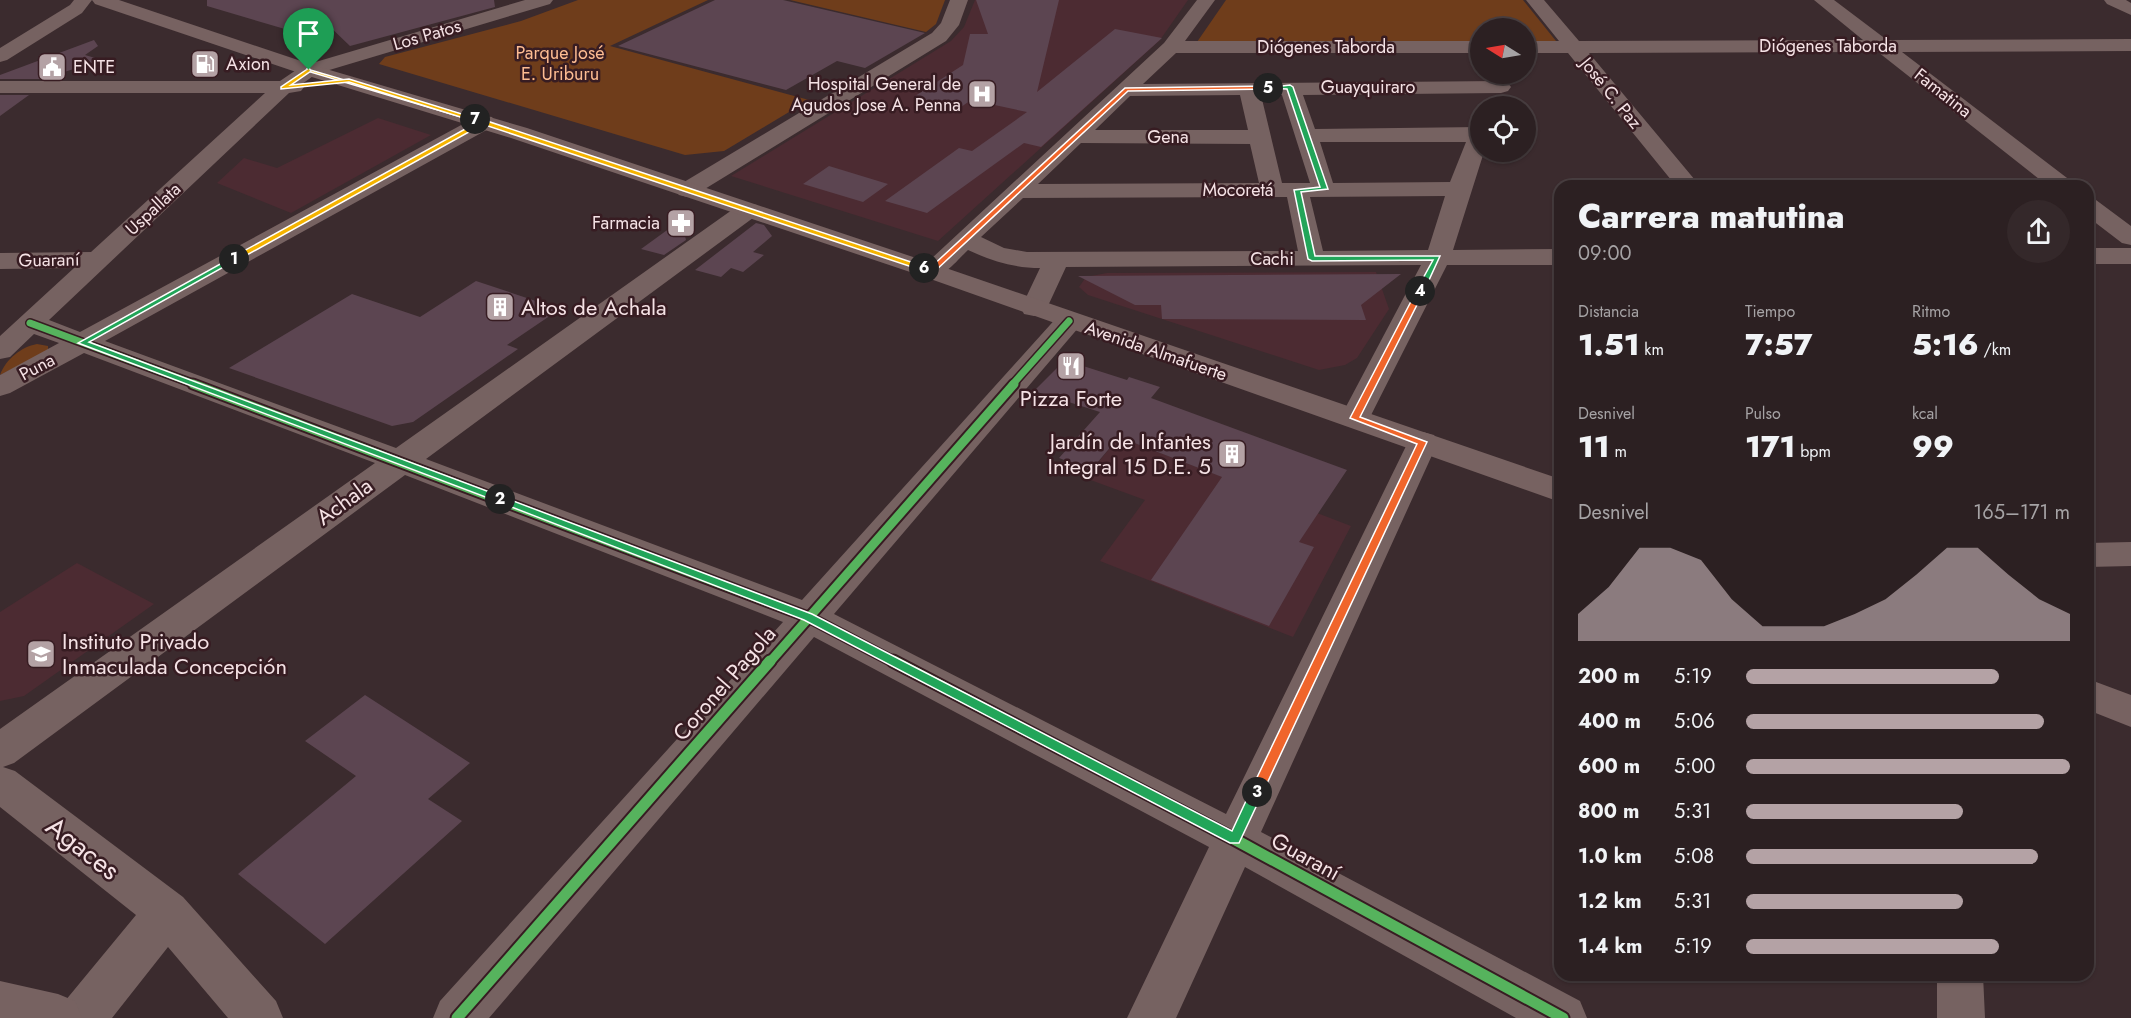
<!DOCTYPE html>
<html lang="es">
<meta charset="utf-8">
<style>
body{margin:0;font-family:Jost,sans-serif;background:#34282a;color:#f1f3f6;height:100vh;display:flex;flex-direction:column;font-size:22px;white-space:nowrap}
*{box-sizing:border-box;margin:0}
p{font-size:20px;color:#a6a3a5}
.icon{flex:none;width:33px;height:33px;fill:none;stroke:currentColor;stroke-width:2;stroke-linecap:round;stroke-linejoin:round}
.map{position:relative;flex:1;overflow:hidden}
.details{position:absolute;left:1554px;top:180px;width:540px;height:801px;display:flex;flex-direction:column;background:#2c2022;border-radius:18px;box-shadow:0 2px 4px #0004,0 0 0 2px #483e40}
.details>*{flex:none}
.needle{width:39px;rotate:281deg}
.controls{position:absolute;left:1470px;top:18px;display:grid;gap:12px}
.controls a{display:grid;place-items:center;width:66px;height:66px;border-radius:50%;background:#2c2022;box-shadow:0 2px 4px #0004,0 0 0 2px #483e40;font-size:30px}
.pin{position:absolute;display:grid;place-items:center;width:51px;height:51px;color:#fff;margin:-62px -26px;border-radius:50% 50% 50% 0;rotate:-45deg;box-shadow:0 0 6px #0007}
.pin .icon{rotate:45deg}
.km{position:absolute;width:30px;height:30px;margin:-15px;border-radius:50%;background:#222;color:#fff;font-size:16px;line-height:30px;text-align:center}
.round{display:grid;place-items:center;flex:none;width:63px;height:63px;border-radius:32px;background:#34282a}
.summary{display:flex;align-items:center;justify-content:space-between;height:102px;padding:0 24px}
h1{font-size:33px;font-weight:800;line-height:45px}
.figures{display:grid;grid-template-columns:repeat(3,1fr);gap:9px;height:102px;padding:6px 24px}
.figures div{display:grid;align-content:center}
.figures b{font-size:30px;font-weight:800}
.figures small{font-size:16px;font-weight:400}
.figures p{font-size:16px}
.chart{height:168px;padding:12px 24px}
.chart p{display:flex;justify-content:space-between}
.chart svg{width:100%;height:108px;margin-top:6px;fill:#b4a2a5;opacity:.7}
ul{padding:0 24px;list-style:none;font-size:20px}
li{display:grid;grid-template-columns:96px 72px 1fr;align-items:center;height:45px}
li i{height:15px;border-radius:8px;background:#b4a2a5}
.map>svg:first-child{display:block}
.built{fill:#4c2b32}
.green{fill:#6f3d1b}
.building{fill:#5c4551}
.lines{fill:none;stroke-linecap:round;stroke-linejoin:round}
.minor{fill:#766261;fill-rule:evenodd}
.major{fill:#776261;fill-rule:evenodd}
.cycleway-far2-casing{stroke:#371c22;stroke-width:10}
.cycleway-far1-casing{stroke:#371c22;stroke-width:13}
.cycleway-casing{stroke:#371c22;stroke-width:15}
.cycleway-far2{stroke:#56b35d;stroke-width:7}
.cycleway-far1{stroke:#56b35d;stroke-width:9}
.cycleway{stroke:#56b35d;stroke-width:11}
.split-1{fill:#f5b400;stroke:#fff;stroke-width:1.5}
.split-2{fill:#22a559;stroke:#fff;stroke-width:1.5}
.split-3{fill:#22a559;stroke:#fff;stroke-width:1.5}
.split-4{fill:#f0652b;stroke:#fff;stroke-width:1.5}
.split-5{fill:#22a559;stroke:#fff;stroke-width:1.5}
.split-6{fill:#f0652b;stroke:#fff;stroke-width:1.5}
.split-7{fill:#f5b400;stroke:#fff;stroke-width:1.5}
.split-8{fill:#f5b400;stroke:#fff;stroke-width:1.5}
.labels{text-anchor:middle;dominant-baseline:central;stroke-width:5;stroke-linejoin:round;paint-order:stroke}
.far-street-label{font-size:18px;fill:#f5e2e5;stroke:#371c22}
.far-park-label{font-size:18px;fill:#fdbc92;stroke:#371c22}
.far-poi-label{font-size:18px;fill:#f5e2e5;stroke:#371c22;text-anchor:start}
.poi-label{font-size:22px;fill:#f5e2e5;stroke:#371c22;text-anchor:start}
.street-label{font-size:22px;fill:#f5e2e5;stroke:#371c22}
.near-street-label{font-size:27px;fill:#f5e2e5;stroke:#371c22}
</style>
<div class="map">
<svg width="2131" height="1018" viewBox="0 0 2131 1018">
<rect width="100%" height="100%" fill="#3b2b2e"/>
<path class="built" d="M975,0H1188L1160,40L938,241L731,176L951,41L964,27Z
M378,118L431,135L291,213L217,183L244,158L277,168Z
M1376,272L1389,309L1357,358L1345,365L1319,370L1088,295L1079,287L1086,277L1107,273Z
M1119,437L1351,526L1293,637L1100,561L1145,500L1085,478Z
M77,563L154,604L24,696L0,701V612Z"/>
<path class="green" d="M578,0H708L610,46L809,100L724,151L685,155L379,64L385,57L521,21Z
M790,0H945L936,24L926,32Z
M1226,0H1523L1556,41H1526V28H1480V41L1197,42Z
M37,344L48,346V351L0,375C6,359 21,347 37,344Z"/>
<path class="building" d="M207,0H494L495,7L350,46L325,22L295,32L207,6Z
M715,0H783L925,33L865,68L837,61L786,90L618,46Z
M976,0H1059L1037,92L1115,29L1162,38L1041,147L1024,143L927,213L885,201L959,148L972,151L1027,112L971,100L954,112L916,102L922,98L915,96L963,65L970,34H988Z
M94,40L98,46L85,55L102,60L58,74L52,79H0V75Z
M0,95H29L0,116Z
M829,166L888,184L863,202L803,184Z
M681,220L686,240L664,255L641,249Z
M756,223L764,225L772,236L753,252L764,255L743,272L731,268L721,277L695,270Z
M1401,274L1361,305L1366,320L1162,319L1161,305H1135L1078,276Z
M476,281L560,309L507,345L518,349L413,422L392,426L229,368L352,294L420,317Z
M1080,365L1127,380L1129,377L1160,387L1151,398L1347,470L1299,542L1314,547L1269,626L1151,580L1222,477L1119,437L1091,470L1059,458L1100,412L1034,391L1057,368Z
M365,695L470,763L428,799L462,821L325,944L238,874L356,776L305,741Z"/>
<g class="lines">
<path class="minor" d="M74,0H92L82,13L7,60L0,62V48L70,5Z
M525,0H553L550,4L316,74L302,84L304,87L301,91L289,93L49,320L80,332L476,117L484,116L492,117L495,122L492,127L105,341L396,448L739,205L748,203L757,205L760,210L757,215L426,459L802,600L1059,315L1069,313L1079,315L1083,321L1079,327L834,614L1226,814L1408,442L1412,435L1423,432L1434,435L1438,442L1261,832L1580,1001L1587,1018H1516L1245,867L1176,1018H1127L1209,847L814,637L489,1018H433L440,1001L783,622L405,475L14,763L3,767L15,771L183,897L276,1001L283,1018H228L168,947L112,1018H58L65,1001L136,915L0,807V729L375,463L84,353L10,393L0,396V375L59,343L34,334L10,357L0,359V336L74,268L0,269V253L91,252L265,93H0V81H280L302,66Z
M950,0H968L959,25L946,41L695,195L687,197L679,195L675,190L679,185L932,33L941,23Z
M1197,0H1215L1185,41H1480V53H1176L1143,84L1501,81L1508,83L1511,87L1508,91L1501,93L1303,95L1315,129L1480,127V152H1484L1453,250L1560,249V265H1447L1366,425L1355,427L1344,425L1340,418L1421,265L1066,267L1047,308L1044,314L1034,316L1024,314L1021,308L1040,268C1015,268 991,261 968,250C954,263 942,282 922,276L918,271L1164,43ZM1240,95L1248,130H1095L1130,96ZM1261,95H1282L1310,183H1282ZM1320,142H1466L1450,182L1333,183ZM1081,143L1250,144L1259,183L1038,184ZM1445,196L1428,250L1323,251L1310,197ZM1271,197H1287L1298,251L1027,252L1004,248L981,237L1023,198Z
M1526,0H1544L1579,41L1863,40L1814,0H1834L1887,40L2131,39V51L1902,52L2071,181L2075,186H2048L1878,52L1589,53L1700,186H1676L1568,53H1526V41H1559Z
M2104,0H2126L2131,3V15L2107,4Z
M2088,198L2096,200L2131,226V245L2122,243L2088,217Z
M2088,248H2131V264H2088Z
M2131,542V566L2088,567V543Z
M1937,975H1983L1985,1018H1937Z"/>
<path class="major" d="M92,0H119L316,66L527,128L940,266L1560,479V502L922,276L511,138L302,74L95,4Z
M2088,679L2131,695V727L2088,710Z
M0,981L58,994L75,1001L82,1018H0Z"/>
<g class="cycleway-far2-casing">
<path id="cycleway-far2" d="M30,323L197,385
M1012,385L1069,321"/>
</g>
<g class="cycleway-far1-casing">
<path id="cycleway-far1" d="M193,384L808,617L896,663
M769,663L1014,384"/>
</g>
<g class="cycleway-casing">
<path id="cycleway" d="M893,661L1234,839L1563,1018
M457,1018L770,661"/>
</g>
<use href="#cycleway-far2" class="cycleway-far2"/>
<use href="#cycleway-far1" class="cycleway-far1"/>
<use href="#cycleway" class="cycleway"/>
</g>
<path class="split-1" d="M307,69L487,122L236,261H231V258L478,122L307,71Z"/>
<path class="split-2" d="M231,258L238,259L89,342L503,497V501H496L78,343Z"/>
<path class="split-3" d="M500,496L812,614L1232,831L1252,788H1261L1263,792L1239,843H1230L804,620L496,501L495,499Z"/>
<path class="split-4" d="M1417,290L1424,291L1360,417L1427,442L1263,792L1257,797L1250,792L1417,444L1350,418Z"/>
<path class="split-5" d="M1290,85L1293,87L1328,189L1301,192L1315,256H1440L1423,293L1416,291L1433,260L1312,261L1308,259L1294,190L1320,187L1287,89L1265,88Z"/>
<path class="split-6" d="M1268,86L1270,89L1128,91L934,272L920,268L924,266L930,268L1125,88Z"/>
<path class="split-7" d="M475,117L926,267L928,268L921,270L473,121Z"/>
<path class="split-8" d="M309,68L311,71L291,85L349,79L478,119L473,121L349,82L281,89V87Z"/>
<defs>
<g id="fuel-square" transform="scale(1.5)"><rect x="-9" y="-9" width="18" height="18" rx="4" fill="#b4a2a5" stroke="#371c22"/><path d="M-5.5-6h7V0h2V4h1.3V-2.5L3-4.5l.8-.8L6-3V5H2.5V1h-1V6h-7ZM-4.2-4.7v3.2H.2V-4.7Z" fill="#fff"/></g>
<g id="civic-square" transform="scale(1.5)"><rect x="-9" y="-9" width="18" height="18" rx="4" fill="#b4a2a5" stroke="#371c22"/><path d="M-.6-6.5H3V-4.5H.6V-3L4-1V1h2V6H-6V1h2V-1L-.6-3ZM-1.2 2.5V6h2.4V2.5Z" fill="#fff"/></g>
<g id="hospital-square" transform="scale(1.5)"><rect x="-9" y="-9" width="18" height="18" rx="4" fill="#b4a2a5" stroke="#371c22"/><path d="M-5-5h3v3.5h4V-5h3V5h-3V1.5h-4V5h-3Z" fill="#fff"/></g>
<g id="pharmacy-square" transform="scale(1.5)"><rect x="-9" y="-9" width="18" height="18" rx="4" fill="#b4a2a5" stroke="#371c22"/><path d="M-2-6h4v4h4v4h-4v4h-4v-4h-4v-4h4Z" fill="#fff"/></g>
<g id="building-square" transform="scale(1.5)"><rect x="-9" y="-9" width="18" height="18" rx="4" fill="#b4a2a5" stroke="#371c22"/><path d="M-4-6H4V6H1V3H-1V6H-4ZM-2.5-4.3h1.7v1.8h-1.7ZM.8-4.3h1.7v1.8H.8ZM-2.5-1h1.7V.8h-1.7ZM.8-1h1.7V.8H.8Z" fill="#fff"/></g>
<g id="restaurant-square" transform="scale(1.5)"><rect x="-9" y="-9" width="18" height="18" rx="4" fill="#b4a2a5" stroke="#371c22"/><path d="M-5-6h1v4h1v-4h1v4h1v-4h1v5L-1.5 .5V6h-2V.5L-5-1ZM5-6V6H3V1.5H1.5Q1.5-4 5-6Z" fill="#fff"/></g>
<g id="school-square" transform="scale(1.5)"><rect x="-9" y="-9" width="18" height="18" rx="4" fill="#b4a2a5" stroke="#371c22"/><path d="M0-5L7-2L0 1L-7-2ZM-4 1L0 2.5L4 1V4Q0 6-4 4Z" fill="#fff"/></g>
</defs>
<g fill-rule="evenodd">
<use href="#fuel-square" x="205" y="64"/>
<use href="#civic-square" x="52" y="67"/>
<use href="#hospital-square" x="982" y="94"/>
<use href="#pharmacy-square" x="681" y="223"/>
<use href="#building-square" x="500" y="307"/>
<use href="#restaurant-square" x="1071" y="366"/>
<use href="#building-square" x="1232" y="454"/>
<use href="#school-square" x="41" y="654"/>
</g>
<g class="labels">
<g class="far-street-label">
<text transform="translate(427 35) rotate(-16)">Los Patos</text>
<text x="1828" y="46">Diógenes Taborda</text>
<text x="1326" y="47">Diógenes Taborda</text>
<text x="1368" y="87">Guayquiraro</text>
<text transform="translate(1611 93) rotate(51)">José C. Paz</text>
<text transform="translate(1943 93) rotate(38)">Famatina</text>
<text x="1168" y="137">Gena</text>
<text x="1238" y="190">Mocoretá</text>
<text transform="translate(153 209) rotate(-43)">Uspallata</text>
<text x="1272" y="259">Cachi</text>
<text transform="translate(49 260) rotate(-1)">Guaraní</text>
<text transform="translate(1156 351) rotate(19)">Avenida Almafuerte</text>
<text transform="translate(37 367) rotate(-28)">Puna</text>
</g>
<g class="far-park-label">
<text x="560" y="53">Parque José<tspan x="560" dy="21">E. Uriburu</tspan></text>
</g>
<g class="far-poi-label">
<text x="226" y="64">Axion</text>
<text x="73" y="67">ENTE</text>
<text x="961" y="84" text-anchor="end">Hospital General de<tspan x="961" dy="21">Agudos Jose A. Penna</tspan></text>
<text x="660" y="223" text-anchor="end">Farmacia</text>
</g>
<g class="poi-label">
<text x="521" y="307">Altos de Achala</text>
<text x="1071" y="398" text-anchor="middle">Pizza Forte</text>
<text x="1211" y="441" text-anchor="end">Jardín de Infantes<tspan x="1211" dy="25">Integral 15 D.E. 5</tspan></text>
<text x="62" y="641">Instituto Privado<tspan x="62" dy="25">Inmaculada Concepción</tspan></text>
</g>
<g class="street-label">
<text transform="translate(344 501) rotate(-36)">Achala</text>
<text transform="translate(724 683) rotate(-49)">Coronel Pagola</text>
<text transform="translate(1306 856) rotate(29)">Guaraní</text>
</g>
<g class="near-street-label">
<text transform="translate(83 848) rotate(38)">Agaces</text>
</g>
</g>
</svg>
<div class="controls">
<a><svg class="needle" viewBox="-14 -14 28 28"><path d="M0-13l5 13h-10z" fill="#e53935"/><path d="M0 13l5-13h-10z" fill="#a6a3a5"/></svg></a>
<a><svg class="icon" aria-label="locate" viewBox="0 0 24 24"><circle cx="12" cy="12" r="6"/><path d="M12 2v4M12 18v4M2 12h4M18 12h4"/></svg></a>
</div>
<div class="pin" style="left:309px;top:70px;background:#1e9e55"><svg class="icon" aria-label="arrive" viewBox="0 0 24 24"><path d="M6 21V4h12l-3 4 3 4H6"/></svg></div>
<b class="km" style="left:234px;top:259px">1</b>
<b class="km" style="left:500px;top:499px">2</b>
<b class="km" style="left:1257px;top:792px">3</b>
<b class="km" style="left:1420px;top:291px">4</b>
<b class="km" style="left:1268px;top:88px">5</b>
<b class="km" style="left:924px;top:268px">6</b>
<b class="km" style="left:475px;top:119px">7</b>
<section class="details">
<div class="summary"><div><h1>Carrera matutina</h1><p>09:00</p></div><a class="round"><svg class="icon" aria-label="share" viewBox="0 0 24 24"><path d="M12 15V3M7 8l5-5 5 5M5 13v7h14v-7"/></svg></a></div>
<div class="figures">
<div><p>Distancia</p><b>1.51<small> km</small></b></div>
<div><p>Tiempo</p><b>7:57</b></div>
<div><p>Ritmo</p><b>5:16<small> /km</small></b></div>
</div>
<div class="figures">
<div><p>Desnivel</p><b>11<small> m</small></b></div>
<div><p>Pulso</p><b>171<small> bpm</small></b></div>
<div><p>kcal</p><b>99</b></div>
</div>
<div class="chart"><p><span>Desnivel</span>165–171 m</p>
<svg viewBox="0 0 160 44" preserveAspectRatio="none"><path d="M0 44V33L10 22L20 6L30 6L40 11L50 27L60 38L70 38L80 38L90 33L100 27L110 17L120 6L130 6L140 17L150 27L160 33V44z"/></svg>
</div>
<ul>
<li><b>200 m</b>5:19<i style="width:78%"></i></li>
<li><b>400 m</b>5:06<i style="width:92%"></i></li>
<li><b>600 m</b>5:00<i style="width:100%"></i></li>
<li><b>800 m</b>5:31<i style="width:67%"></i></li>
<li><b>1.0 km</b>5:08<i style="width:90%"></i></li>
<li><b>1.2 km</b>5:31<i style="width:67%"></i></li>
<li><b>1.4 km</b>5:19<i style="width:78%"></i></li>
</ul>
</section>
</div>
